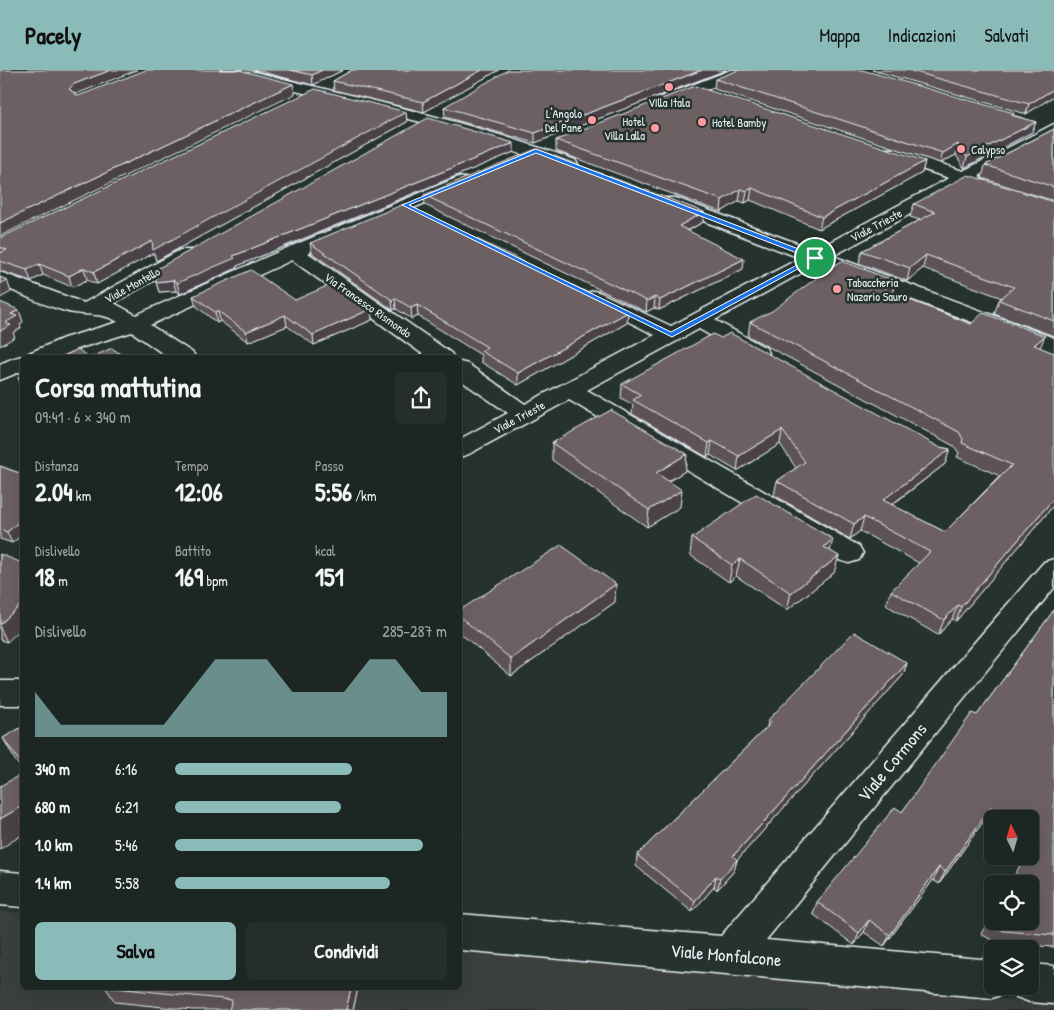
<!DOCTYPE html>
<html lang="it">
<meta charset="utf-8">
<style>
body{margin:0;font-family:"Patrick Hand",sans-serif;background:#252e2a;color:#f1f3f6;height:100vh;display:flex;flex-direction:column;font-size:19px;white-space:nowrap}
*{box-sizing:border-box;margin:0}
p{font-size:16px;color:#a0a5a5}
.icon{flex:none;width:28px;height:28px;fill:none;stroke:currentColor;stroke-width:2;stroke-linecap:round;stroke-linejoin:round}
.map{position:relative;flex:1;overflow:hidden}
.panel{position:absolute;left:20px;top:285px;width:442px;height:635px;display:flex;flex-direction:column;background:#1c2622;border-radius:8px;box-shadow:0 5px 20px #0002,0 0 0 1px #3a4340}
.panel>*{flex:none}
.needle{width:32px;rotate:355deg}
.controls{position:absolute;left:984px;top:740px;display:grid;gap:10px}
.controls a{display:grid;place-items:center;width:55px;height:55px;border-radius:8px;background:#1c2622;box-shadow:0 5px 20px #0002,0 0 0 1px #3a4340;font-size:25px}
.pin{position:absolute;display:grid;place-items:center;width:42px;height:42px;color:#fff;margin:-21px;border:2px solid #fff;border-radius:50%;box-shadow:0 1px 5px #0007}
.round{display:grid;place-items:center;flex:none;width:52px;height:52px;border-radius:8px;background:#252e2a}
.head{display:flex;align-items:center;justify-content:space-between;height:85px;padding:0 15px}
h1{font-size:28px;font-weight:800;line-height:38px}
.metrics{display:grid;grid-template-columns:repeat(3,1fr);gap:8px;height:85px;padding:5px 15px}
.metrics div{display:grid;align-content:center}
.metrics b{font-size:25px;font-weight:800}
.metrics small{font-size:14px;font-weight:400}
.metrics p{font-size:14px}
.chart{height:140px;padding:10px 15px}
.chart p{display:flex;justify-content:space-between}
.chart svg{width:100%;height:90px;margin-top:5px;fill:#8bbbb9;opacity:.7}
.cta{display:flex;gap:10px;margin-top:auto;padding:10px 15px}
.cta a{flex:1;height:58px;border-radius:8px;background:#8bbbb9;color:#111;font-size:20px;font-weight:800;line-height:58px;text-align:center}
.cta a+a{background:#252e2a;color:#f1f3f6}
ul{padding:0 15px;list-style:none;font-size:16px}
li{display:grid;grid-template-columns:80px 60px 1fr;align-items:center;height:38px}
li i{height:12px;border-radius:6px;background:#8bbbb9}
header{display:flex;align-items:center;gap:30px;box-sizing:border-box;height:70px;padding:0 25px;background:#8bbbb9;color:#111}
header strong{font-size:24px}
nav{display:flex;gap:28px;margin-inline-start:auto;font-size:18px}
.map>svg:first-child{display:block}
.built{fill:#3b403e}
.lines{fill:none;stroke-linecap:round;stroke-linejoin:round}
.minor-casing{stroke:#e8f1f8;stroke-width:3}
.minor{fill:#26332d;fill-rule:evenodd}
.wall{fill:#5d5356;stroke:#e8f1f8}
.shaded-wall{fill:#4c4346;stroke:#e8f1f8}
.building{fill:#6c6064;stroke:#e8f1f8}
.route{fill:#1a73e8;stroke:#fff;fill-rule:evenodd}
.poi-dot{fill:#ff9aa2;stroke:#26332d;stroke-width:2}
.labels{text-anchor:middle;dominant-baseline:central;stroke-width:5;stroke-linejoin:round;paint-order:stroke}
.far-poi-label{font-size:12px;fill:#e8f1f8;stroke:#26332d;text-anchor:start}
.far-street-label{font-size:12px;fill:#e8f1f8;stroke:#26332d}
.near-street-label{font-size:18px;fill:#e8f1f8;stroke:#26332d}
</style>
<header>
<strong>Pacely</strong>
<nav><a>Mappa</a><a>Indicazioni</a><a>Salvati</a></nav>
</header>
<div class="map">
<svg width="1054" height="940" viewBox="0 0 1054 940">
<rect width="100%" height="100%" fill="#26332d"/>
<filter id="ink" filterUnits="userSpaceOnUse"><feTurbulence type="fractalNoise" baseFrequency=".02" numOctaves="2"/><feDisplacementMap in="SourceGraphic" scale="10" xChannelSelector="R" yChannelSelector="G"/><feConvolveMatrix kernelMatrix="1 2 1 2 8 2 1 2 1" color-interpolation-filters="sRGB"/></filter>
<g filter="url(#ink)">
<path class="built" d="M0,841L22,843V918H460V881L1054,934V940H0Z"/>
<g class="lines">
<g class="minor-casing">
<path id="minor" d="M221,0H246C357,27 468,51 575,90L578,94L575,98H563L437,56L223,3Z
M731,0H751L749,3L670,34H658L656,31L658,28Z
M1054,54V66L979,106L984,111L981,115L975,116L966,114L833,186L1054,268V283L818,194L715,250L766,278L769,283L766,288L758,290L750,288L699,259L587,320L859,476L863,483L859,490L849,493L839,490L569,330L469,384L460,387V369L508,343L460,310V292L468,294L525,334L655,265L587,231L584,227L587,223L594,221L601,223L671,256L800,188L664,136L661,132L664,128H676L815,180L949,108L884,87L882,83L884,79H896L963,101Z
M459,107L465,108L468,112L465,116L308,183L451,283L454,288H428L292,190L150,255L193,283L196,288H169L132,262L80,278L57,288H22V301L0,310V294C8,291 17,285 26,287L29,283L64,268L118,252C101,241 85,247 65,241C43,235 21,224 0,215V202L84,233L180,180H194L197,184L194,188L114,233L136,245L287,178Z
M1054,489V518L766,870L992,890V916H1009L1006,923L992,928L460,880V844L721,866L1044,492Z
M0,611H22V635H0Z
M0,801L22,803V837L0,835Z
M1030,894L1054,896V934L1030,932L1016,927L1012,916H1030Z"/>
</g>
<use href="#minor" class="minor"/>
</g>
<path class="wall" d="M254,0H343L313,15Z
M352,0H499L424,42L334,20L333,11Z
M726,0L535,73L445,47L444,37Z
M872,0H1054V26L1026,44Z
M715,9L1014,43L1013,45L1036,52L1032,62L964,98L956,85L940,93L714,19Z
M406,42L407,52L156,191L154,183L97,214L87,210L72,217L43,205L31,211L0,201V168Z
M1054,59V131L982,108L985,95Z
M556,70L925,91L922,103L819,159L750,130L745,133L739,131L721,142L556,81Z
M514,82L237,196V198L180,224L176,221L159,222L156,212Z
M424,125L704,142L703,152L688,161L743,199L659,240L654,238L646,242L425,135Z
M1054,132V266L994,244L999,230L1002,228L923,198L907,211L859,193L862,181L920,150L910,147L914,134Z
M310,173L628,242L627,253L518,315L481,292V285L418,246L412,249L396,239L393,240L312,183Z
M895,211L892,223L971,254L1040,278L1054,435L956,551L952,549L938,565L886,535L891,521L919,493L860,461L850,469L774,425L777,411L796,398L780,374L737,401L710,385L707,387L632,344L633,335L621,328L622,314L950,379L945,394L892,435L945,462L1000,406L957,387L959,383L954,376L748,266L750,252Z
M193,226L295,230L371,239L372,250L314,275L287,256L248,272L220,251L217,253L196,236Z
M22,305V318L18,307Z
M552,373L687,384L685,401L669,411L680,437L647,457L552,390Z
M0,396L22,404V465L12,473L0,469Z
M692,468L830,481L834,503L787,540L736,506L729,512L690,485Z
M0,484L7,572L0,570Z
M615,532L511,606L460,563V540Z
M1054,540V877L997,873L981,864L992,844L1030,786V749H992V754L985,749L939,814L933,810L884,876L864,862L854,875L813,844L817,832L902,742L977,645Z
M907,593L903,605L737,790L734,801L717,820L714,817L692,842L636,796L637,785L767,657L768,650Z
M22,657V700L15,690L3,668Z
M106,918H358L353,940H192L115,932Z"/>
<path class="shaded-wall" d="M111,0H137L76,24L69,19L74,14Z
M322,0H343L313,15L312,5Z
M482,0H499L424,42L423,32Z
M702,0H726L535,73V63Z
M293,14L295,24L0,166V153Z
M1054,19V26L1026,44L1029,34Z
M406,42L407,52L156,191L154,183L97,214L94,202L152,171Z
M1036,52L1032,62L964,98L967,87Z
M514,73V82L237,196V198L180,224L177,213L233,186Z
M958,74L956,85L940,93L943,83Z
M925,91L922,103L819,159L822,147Z
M752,118L750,130L745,133L747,121Z
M741,119L739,131L721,142L722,130Z
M704,142L703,152L678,166L679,156Z
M926,185L923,198L907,211L910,198Z
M744,189L743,199L659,240L660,230Z
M39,194L43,205L31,211L27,200Z
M84,198L87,210L72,217L69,206Z
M7,210L11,222L0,228V214Z
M173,210L176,221L159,222L156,212Z
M895,211L892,224L884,220Z
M655,227L654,238L646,242L647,231Z
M395,228L396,239L393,240L392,230Z
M417,235L418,246L412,249L411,238Z
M371,239L372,250L314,275L313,265Z
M19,240L23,252L20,254L21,258L13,263L15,267L0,276V261L11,244Z
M218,241L220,251L217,253L215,242Z
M628,242L627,253L518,315V303Z
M285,245L287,256L248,272L246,262Z
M1045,266L1039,280L1034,275Z
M782,360L780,374L737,401L739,386Z
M712,371L710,385L707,387L709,373Z
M950,379L945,394L879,444L883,430Z
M687,384L685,401L654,420L656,403Z
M682,420L680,437L647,457L649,440Z
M1054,428V435L956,551L961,537Z
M864,447L860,461L850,469L854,454Z
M22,449V465L12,473L7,462Z
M833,469L829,486L824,477Z
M839,486L834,503L787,540L791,523Z
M740,489L736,506L729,512L732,495Z
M616,514L615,532L511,606V589Z
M22,534V558L7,572L0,557V554Z
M958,535L952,549L938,565L944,550Z
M907,593L903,605L737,790L734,801L717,820L720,809L733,786Z
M22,736V765L0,779V749Z
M991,737L985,749L939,814L945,802Z
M460,742L462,763L460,764Z
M939,797L933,810L884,876L890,865Z
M716,806L714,817L692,842L695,831Z
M869,850L864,862L854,875L859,863Z
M351,918H358L353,940H346Z"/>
<path class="building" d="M0,0H111L74,14L69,19L78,26L146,0H239L293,14L0,153Z
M290,0H322L312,5Z
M352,0H482L423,32L333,11Z
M508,0H702L535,63L444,37Z
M739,0H862L1014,43L1011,45L1036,52L967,87L958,74L943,83L715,9Z
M908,0H1054V19L1029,34Z
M695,16L925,91L822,147L752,118L747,121L741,119L722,130L556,70Z
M315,19L406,42L153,180L152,171L94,202L84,198L69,206L39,194L27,200L0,191V183L7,180L0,177V168Z
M428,48L514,73L233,186L235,188L177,213L173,210L156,212L155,200Z
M1054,59V117L985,95Z
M536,79L704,142L679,156L744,189L660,230L655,227L647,231L424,125Z
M968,105L1054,132V251L999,230L1014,217L926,185L910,198L862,181L935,142L914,134Z
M404,134L628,242L518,303L481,281L487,277L417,235L411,238L395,228L392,230L310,173Z
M842,191L895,211L884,220L971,254L983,243L1045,266L1034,275L1054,283V428L961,537L958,535L944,550L891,521L930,482L864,447L854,454L777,411L805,392L782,360L739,386L712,371L709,373L633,330L641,325L622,314L713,264L721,268L730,263L939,377L950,379L883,430L945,462L1012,395L962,373L963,369L959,362L750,252L772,241L831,197Z
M251,200L295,230L334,213L371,239L313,265L285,245L246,262L218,241L215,242L193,226Z
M0,207L7,210L0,214Z
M0,232L19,240L11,244L17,246L5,253L11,255L0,261Z
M112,278L126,288H90Z
M78,279L89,288H60Z
M22,305V310L18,307Z
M611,340L687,384L656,403L682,420L649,440L552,373Z
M0,396L22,404V449L7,462L0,459Z
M756,424L833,469L824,477L839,486L791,523L740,489L732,495L692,468Z
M561,475L616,514L511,589L460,547V540Z
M0,484L22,493V534L0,554Z
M1054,540V865L1004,861L987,853L992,844V851H1030V814H1010L1025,786H1030V778L1037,766L1030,761V749H1011L991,737L945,802L939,797L890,865L869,850L859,863L817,832L895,737L902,742L972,643L977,645Z
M854,562L907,593L733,786L737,790L720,809L716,806L695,831L637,785L772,652L768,650Z
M22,657V695L3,668Z
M22,704V736L0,749V716Z
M115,918H351L346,940H229L232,930Z"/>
</g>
<path class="route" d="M536,79L817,186L818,188L672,267L402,135ZM536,83L810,188L671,262L409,135Z"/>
<g class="poi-dot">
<circle cx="669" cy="17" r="5"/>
<circle cx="592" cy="50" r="5"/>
<circle cx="702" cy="52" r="5"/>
<circle cx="655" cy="58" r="5"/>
<circle cx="961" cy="79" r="5"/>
<circle cx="837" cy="219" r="5"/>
</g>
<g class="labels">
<g class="far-poi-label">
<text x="669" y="32" text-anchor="middle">VIlla Itala</text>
<text x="582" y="43" text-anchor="end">L'Angolo<tspan x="582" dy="14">Del Pane</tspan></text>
<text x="645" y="51" text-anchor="end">Hotel<tspan x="645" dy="14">Villa Lalla</tspan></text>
<text x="712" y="52">Hotel Bamby</text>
<text x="971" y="79">Calypso</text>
<text x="847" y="212">Tabaccheria<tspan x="847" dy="14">Nazario Sauro</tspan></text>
</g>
<g class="far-street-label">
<text transform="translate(876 155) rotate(-28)">Viale Trieste</text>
<text transform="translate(132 215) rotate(-29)">Viale Montello</text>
<text transform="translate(368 235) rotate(35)">Via Francesco Rismondo</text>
<text transform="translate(519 347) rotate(-28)">Viale Trieste</text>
</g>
<g class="near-street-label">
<text transform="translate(892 692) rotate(-50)">Viale Cormons</text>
<text transform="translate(726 885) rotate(5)">Viale Monfalcone</text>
</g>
</g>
</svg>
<div class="controls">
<a><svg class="needle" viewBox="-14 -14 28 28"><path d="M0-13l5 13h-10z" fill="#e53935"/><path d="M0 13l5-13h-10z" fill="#a0a5a5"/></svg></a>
<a><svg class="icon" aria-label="locate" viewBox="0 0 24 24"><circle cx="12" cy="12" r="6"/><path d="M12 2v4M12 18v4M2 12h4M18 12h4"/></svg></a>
<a><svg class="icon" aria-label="layers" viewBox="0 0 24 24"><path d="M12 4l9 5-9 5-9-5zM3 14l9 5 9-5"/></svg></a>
</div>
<div class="pin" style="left:815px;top:188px;background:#1e9e55"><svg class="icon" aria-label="arrive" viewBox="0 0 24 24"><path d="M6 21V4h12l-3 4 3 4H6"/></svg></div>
<section class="panel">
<div class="head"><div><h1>Corsa mattutina</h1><p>09:41 · 6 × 340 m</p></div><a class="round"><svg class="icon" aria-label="share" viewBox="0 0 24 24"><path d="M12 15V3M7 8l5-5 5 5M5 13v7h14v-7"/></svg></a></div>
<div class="metrics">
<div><p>Distanza</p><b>2.04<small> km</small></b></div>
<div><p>Tempo</p><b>12:06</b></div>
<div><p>Passo</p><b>5:56<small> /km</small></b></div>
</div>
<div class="metrics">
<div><p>Dislivello</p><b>18<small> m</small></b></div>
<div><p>Battito</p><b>169<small> bpm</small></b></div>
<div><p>kcal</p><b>151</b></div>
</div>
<div class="chart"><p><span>Dislivello</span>285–287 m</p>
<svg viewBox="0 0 160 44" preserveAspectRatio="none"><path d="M0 44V22L10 38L20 38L30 38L40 38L50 38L60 22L70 6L80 6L90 6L100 22L110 22L120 22L130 6L140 6L150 22L160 22V44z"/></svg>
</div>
<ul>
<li><b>340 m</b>6:16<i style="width:65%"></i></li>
<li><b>680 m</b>6:21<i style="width:61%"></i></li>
<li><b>1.0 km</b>5:46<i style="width:91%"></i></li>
<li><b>1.4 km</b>5:58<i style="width:79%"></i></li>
</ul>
<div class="cta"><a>Salva</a><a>Condividi</a></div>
</section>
</div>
